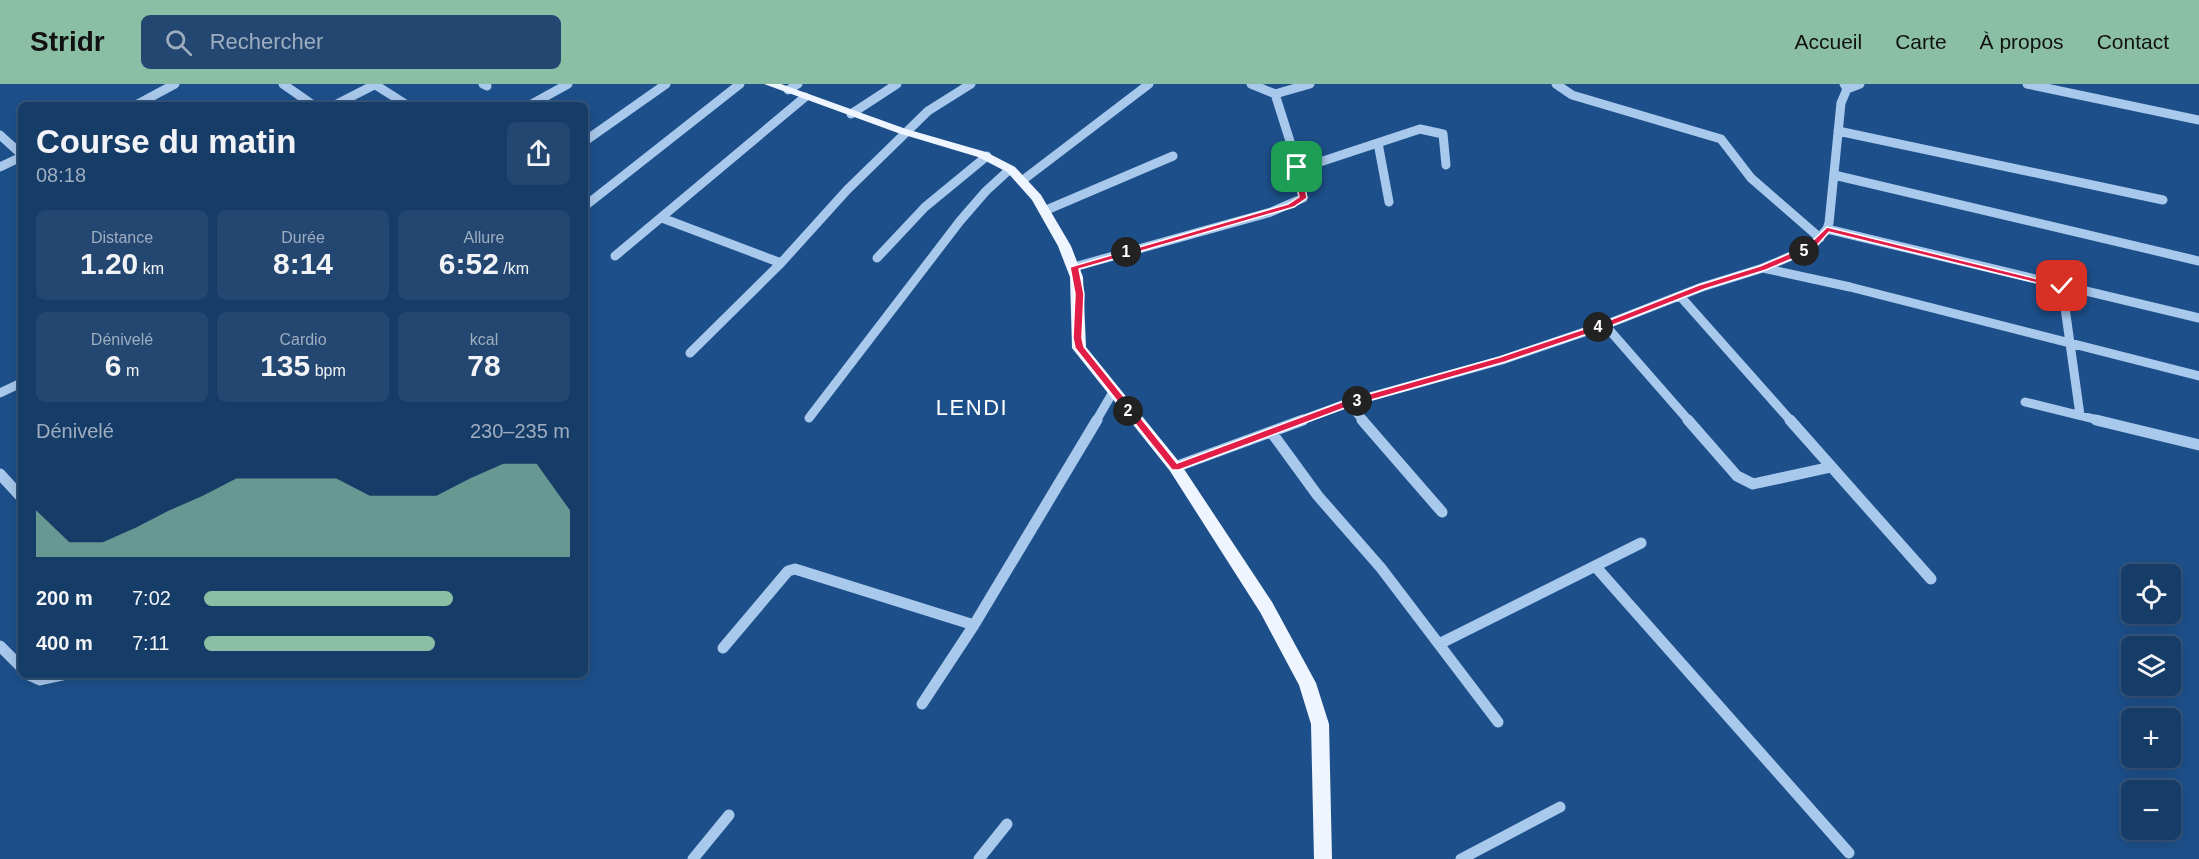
<!DOCTYPE html>
<html lang="fr">
<meta charset="utf-8">
<style>
body{margin:0;font-family:Arial,sans-serif;background:#234771;color:#f1f3f6;height:100vh;display:flex;flex-direction:column;font-size:22px;white-space:nowrap}
*{box-sizing:border-box;margin:0}
p{font-size:20px;color:#9eadc0}
.icon{flex:none;width:33px;height:33px;fill:none;stroke:currentColor;stroke-width:2;stroke-linecap:round;stroke-linejoin:round}
.map{position:relative;flex:1;overflow:hidden}
.details{position:absolute;left:18px;top:18px;width:570px;height:576px;display:flex;flex-direction:column;background:#163c68;border-radius:9px;box-shadow:0 3px 15px #0003,0 0 0 2px #35567c}
.details>*{flex:none}
.controls{position:absolute;left:2121px;top:480px;display:grid;gap:12px}
.controls a{display:grid;place-items:center;width:60px;height:60px;border-radius:9px;background:#163c68;box-shadow:0 3px 15px #0003,0 0 0 2px #35567c;font-size:30px}
.pin{position:absolute;display:grid;place-items:center;width:51px;height:51px;color:#fff;margin:-26px;border-radius:12px;box-shadow:0 3px 9px #0006}
.km{position:absolute;width:30px;height:30px;margin:-15px;border-radius:50%;background:#222;color:#fff;font-size:16px;line-height:30px;text-align:center}
.round{display:grid;place-items:center;flex:none;width:63px;height:63px;border-radius:9px;background:#234771}
.headline{display:flex;align-items:center;justify-content:space-between;height:102px;padding:0 18px}
h1{font-size:33px;font-weight:600;line-height:45px}
.metrics{display:grid;grid-template-columns:repeat(3,1fr);gap:9px;height:102px;padding:6px 18px}
.metrics div{display:grid;align-content:center;border-radius:9px;background:#234771;text-align:center}
.metrics b{font-size:30px;font-weight:600}
.metrics small{font-size:16px;font-weight:400}
.metrics p{font-size:16px}
.chart{height:168px;padding:12px 18px}
.chart p{display:flex;justify-content:space-between}
.chart svg{width:100%;height:108px;margin-top:6px;fill:#8abfa5;opacity:.7}
ul{padding:0 18px;list-style:none;font-size:20px}
li{display:grid;grid-template-columns:96px 72px 1fr;align-items:center;height:45px}
li i{height:15px;border-radius:8px;background:#8abfa5}
header{display:flex;align-items:center;gap:36px;box-sizing:border-box;height:84px;padding:0 30px;background:#8abfa5;color:#111}
header strong{font-size:28px}
nav{display:flex;gap:33px;margin-inline-start:auto;font-size:21px}
.search{width:420px;height:54px;background:#234771;display:flex;align-items:center;gap:15px;box-sizing:border-box;padding:0 21px;border-radius:9px;color:#9eadc0;font-size:22px}
.map>svg:first-child{display:block}
.lines{fill:none;stroke-linecap:round;stroke-linejoin:round}
.minor-far1{stroke:#a9c9ec;stroke-width:9}
.minor{stroke:#a9c9ec;stroke-width:11}
.major{fill:#eff5ff;fill-rule:evenodd}
.route{fill:#e11d48;stroke:#fff;stroke-width:1.5}
.labels{text-anchor:middle;dominant-baseline:central;stroke-width:6;stroke-linejoin:round;paint-order:stroke}
.quarter-label{font-size:22px;letter-spacing:1.5px;fill:#fff;stroke:#1d508b}
</style>
<header>
<strong>Stridr</strong>
<div class="search"><svg class="icon" aria-label="search" viewBox="0 0 24 24"><circle cx="10" cy="10" r="6"/><path d="M15 15l6 6"/></svg>Rechercher</div>
<nav><a>Accueil</a><a>Carte</a><a>À propos</a><a>Contact</a></nav>
</header>
<div class="map">
<svg width="2199" height="775" viewBox="0 0 2199 775">
<rect width="100%" height="100%" fill="#1d508b"/>
<g class="lines">
<path class="minor-far1" d="M283,0L313,21
M374,0L407,21
M483,0L487,2
M1251,0L1275,10L1310,0
M1556,0L1572,11L1721,55L1751,94L1820,154
M2027,0L2199,36
M1847,5L1860,0
M788,6L798,0
M136,21L175,0
M335,21L376,0
M530,21L568,0
M851,30L897,0
M1838,47L2163,116
M0,51L21,70
M585,57L666,0
M1378,59L1389,118
M0,83L21,73
M1297,83L1323,77L1420,45L1443,50L1446,81
M1834,91L2199,177
M1023,96L1149,0
M585,122L740,0
M1044,127L1173,72
M662,134L781,179
M1827,145L2199,234
M615,172L805,13
M877,174L925,123L987,72
M1074,183L1271,128L1303,114L1295,73L1275,10
M1763,184L1850,203L2199,292
M2062,202L2080,331
M1680,212L1791,337
M1605,241L1689,337
M690,269L781,179L847,106L928,27L971,0
M0,309L21,299
M2025,318L2102,337
M1348,319L1364,337
M809,334L960,137L986,107L1009,86
M1096,337L1113,308
M1299,337L1348,319L1502,276L1605,241L1702,203L1763,184L1810,164L1827,145L1829,139L1841,19L1847,5L1844,0"/>
<path class="minor" d="M1362,336L1442,428
M1688,336L1737,392L1753,400L1831,383
M1790,336L1931,495
M2096,336L2199,361
M1272,349L1318,412L1381,484L1498,638
M1175,383L1303,336
M0,390L21,413
M1595,482L1849,769
M1439,560L1641,459
M0,562L21,583
M723,564L788,487L795,485L974,541
M29,591L40,596L63,591
M922,620L974,541L1097,336
M693,775L729,731
M979,775L1007,740
M1461,775L1560,723"/>
<path class="major" d="M764,0H781L906,45L986,68L1015,83L1041,111L1071,162L1083,193L1086,263L1180,379L1272,518L1316,599L1329,640L1332,775H1314L1311,640L1299,601L1260,528L1170,387L1072,264L1070,193L1058,162L1032,116L1007,88L978,73L898,49Z"/>
</g>
<path class="route" d="M1297,80L1301,83L1307,114L1294,123L1079,185L1084,210L1082,254L1084,263L1177,379L1344,317L1500,273L1602,239L1699,201L1760,182L1807,162L1827,143L2066,202L2062,205L1829,148L1813,166L1766,186L1705,205L1608,243L1505,278L1350,322L1179,386H1172L1075,264L1073,254L1075,210L1070,183L1288,120L1299,113L1293,83Z"/>
<g class="labels">
<g class="quarter-label">
<text x="972" y="323">LENDI</text>
</g>
</g>
</svg>
<div class="controls">
<a><svg class="icon" aria-label="locate" viewBox="0 0 24 24"><circle cx="12" cy="12" r="6"/><path d="M12 2v4M12 18v4M2 12h4M18 12h4"/></svg></a>
<a><svg class="icon" aria-label="layers" viewBox="0 0 24 24"><path d="M12 4l9 5-9 5-9-5zM3 14l9 5 9-5"/></svg></a>
<a>+</a>
<a>−</a>
</div>
<div class="pin" style="left:1297px;top:83px;background:#1e9e55"><svg class="icon" aria-label="arrive" viewBox="0 0 24 24"><path d="M6 21V4h12l-3 4 3 4H6"/></svg></div>
<div class="pin" style="left:2062px;top:202px;background:#d93025"><svg class="icon" aria-label="check" viewBox="0 0 24 24"><path d="M5 12l5 5 9-10"/></svg></div>
<b class="km" style="left:1126px;top:168px">1</b>
<b class="km" style="left:1128px;top:327px">2</b>
<b class="km" style="left:1357px;top:317px">3</b>
<b class="km" style="left:1598px;top:243px">4</b>
<b class="km" style="left:1804px;top:167px">5</b>
<section class="details">
<div class="headline"><div><h1>Course du matin</h1><p>08:18</p></div><a class="round"><svg class="icon" aria-label="share" viewBox="0 0 24 24"><path d="M12 15V3M7 8l5-5 5 5M5 13v7h14v-7"/></svg></a></div>
<div class="metrics">
<div><p>Distance</p><b>1.20<small> km</small></b></div>
<div><p>Durée</p><b>8:14</b></div>
<div><p>Allure</p><b>6:52<small> /km</small></b></div>
</div>
<div class="metrics">
<div><p>Dénivelé</p><b>6<small> m</small></b></div>
<div><p>Cardio</p><b>135<small> bpm</small></b></div>
<div><p>kcal</p><b>78</b></div>
</div>
<div class="chart"><p><span>Dénivelé</span>230–235 m</p>
<svg viewBox="0 0 160 44" preserveAspectRatio="none"><path d="M0 44V25L10 38L20 38L30 32L40 25L50 19L60 12L70 12L80 12L90 12L100 19L110 19L120 19L130 12L140 6L150 6L160 25V44z"/></svg>
</div>
<ul>
<li><b>200 m</b>7:02<i style="width:68%"></i></li>
<li><b>400 m</b>7:11<i style="width:63%"></i></li>
</ul>
</section>
</div>
